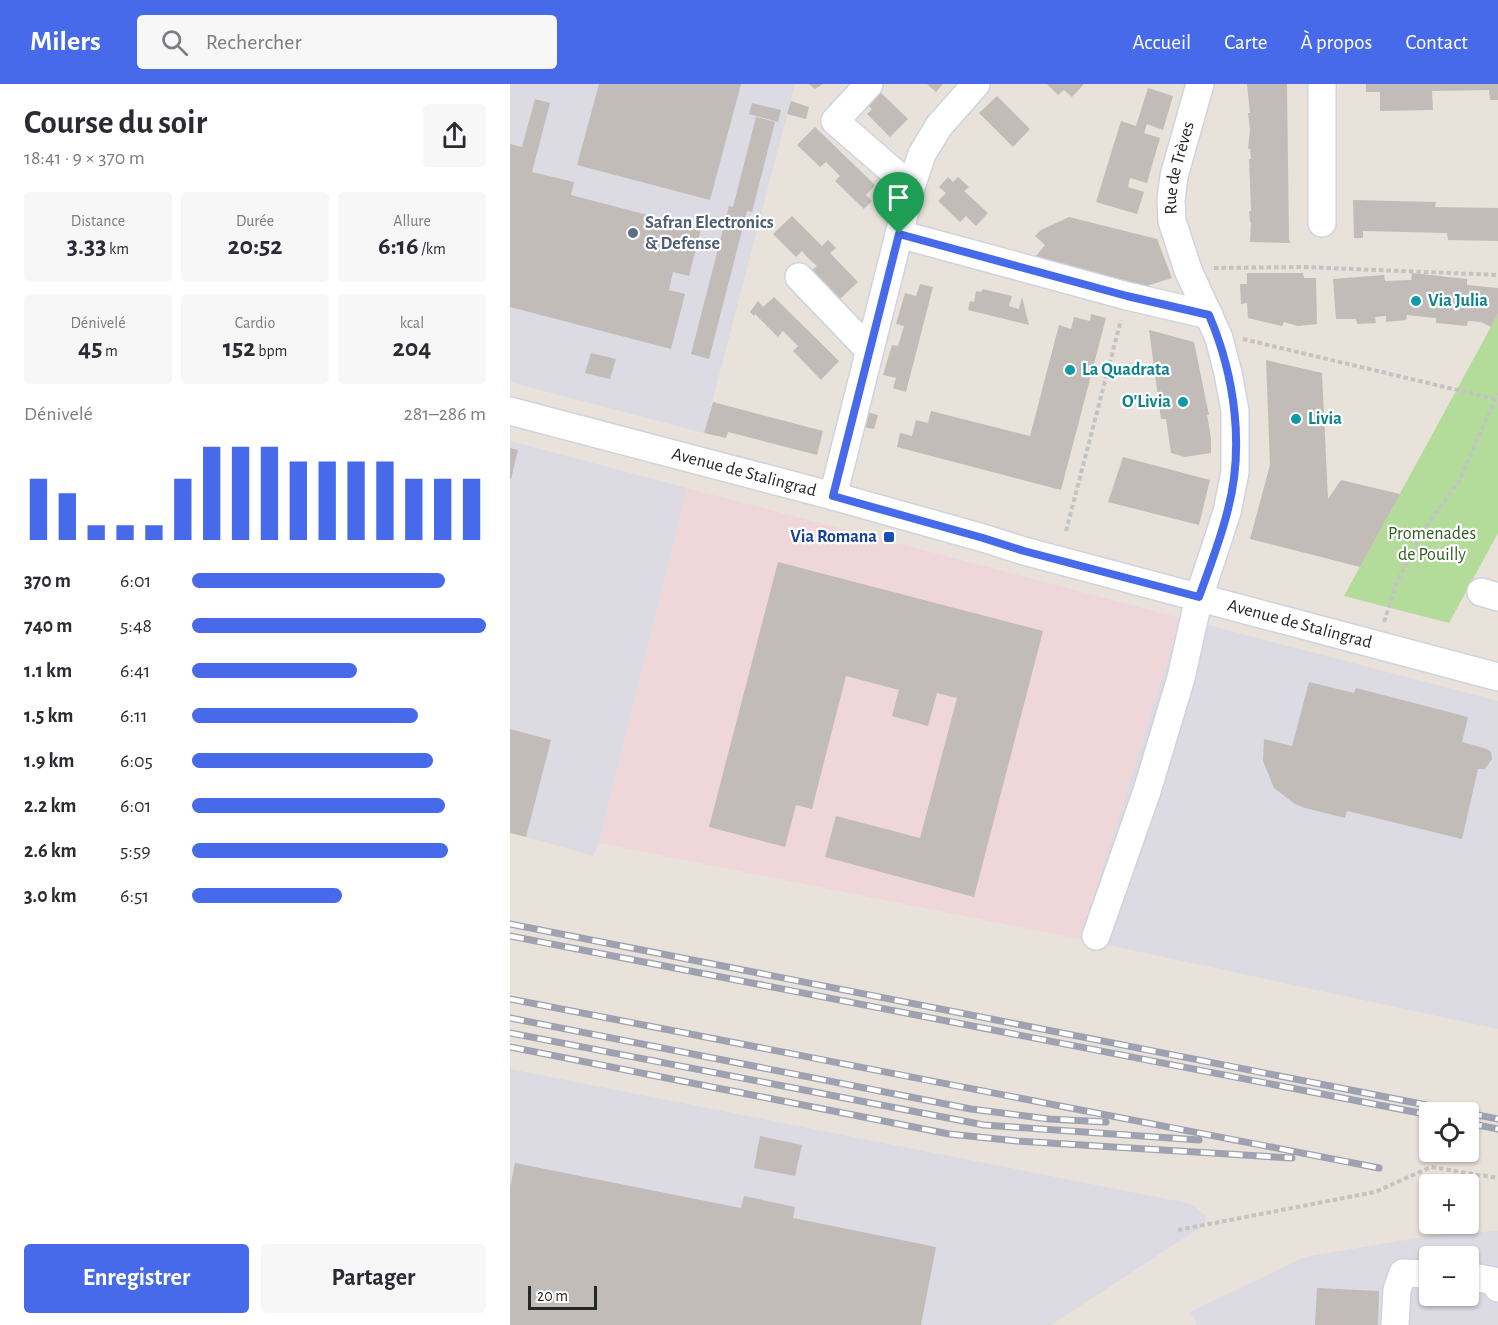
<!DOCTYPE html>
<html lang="fr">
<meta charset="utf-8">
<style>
body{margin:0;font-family:"Alegreya Sans",sans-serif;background:#f7f7f7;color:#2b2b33;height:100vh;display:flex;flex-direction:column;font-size:22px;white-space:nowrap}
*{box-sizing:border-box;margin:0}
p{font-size:20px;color:#7c7c81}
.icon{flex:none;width:33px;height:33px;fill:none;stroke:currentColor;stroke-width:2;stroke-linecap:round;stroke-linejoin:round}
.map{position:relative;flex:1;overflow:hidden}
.side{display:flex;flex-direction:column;background:#fff;width:510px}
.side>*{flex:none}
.controls{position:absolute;left:909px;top:1018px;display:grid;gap:12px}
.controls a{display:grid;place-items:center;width:60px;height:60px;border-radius:6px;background:#fff;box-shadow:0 2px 4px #0004;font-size:30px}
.scale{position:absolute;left:18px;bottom:15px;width:69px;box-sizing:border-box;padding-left:6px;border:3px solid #272727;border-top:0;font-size:16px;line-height:21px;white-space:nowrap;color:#272727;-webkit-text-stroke:4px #fff;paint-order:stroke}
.pin{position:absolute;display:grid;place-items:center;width:51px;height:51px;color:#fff;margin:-62px -26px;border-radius:50% 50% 50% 0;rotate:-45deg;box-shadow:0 0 6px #0007}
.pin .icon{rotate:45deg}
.round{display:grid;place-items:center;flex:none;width:63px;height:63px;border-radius:6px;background:#f7f7f7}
.head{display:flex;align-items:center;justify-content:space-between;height:102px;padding:0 24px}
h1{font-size:33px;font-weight:600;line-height:45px}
.figures{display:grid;grid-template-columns:repeat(3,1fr);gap:9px;height:102px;padding:6px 24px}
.figures div{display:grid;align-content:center;border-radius:6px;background:#f7f7f7;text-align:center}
.figures b{font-size:26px;font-weight:600}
.figures small{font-size:16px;font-weight:400}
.figures p{font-size:16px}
.chart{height:168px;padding:12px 24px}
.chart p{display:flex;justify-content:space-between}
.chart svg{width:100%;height:108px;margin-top:6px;stroke:#466aea;stroke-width:6}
.button{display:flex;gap:12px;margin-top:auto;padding:12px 24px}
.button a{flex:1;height:69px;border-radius:6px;background:#466aea;color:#fff;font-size:24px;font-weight:600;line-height:69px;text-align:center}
.button a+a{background:#f7f7f7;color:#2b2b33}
ul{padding:0 24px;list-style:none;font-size:20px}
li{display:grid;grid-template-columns:96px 72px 1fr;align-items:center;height:45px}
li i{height:15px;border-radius:8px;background:#466aea}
header{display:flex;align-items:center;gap:36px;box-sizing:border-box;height:84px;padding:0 30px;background:#466aea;color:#fff}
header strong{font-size:28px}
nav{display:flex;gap:33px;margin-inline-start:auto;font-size:21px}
.search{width:420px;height:54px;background:#f7f7f7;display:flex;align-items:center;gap:15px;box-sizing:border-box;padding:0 21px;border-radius:6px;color:#7c7c81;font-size:22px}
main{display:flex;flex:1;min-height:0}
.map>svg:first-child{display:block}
.industrial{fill:#dcdae2;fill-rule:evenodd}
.medical{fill:#efd7d9}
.green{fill:#b3dc9a}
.building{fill:#c1bcb7}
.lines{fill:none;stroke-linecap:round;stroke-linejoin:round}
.minor-casing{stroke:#d0d3df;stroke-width:30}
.path{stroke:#c3c3c3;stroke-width:4;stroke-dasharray:4.5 3;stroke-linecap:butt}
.minor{stroke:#fff;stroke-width:27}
.rail-casing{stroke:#9ea1b0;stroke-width:7}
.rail{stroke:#fff;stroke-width:4.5;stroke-dasharray:14;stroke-linecap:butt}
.route-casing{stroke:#fff;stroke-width:12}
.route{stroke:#466aea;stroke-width:8}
.service-dot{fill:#5c6f8a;stroke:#fff;stroke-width:2}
.culture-dot{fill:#0f9aa8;stroke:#fff;stroke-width:2}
.transit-dot{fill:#1a4fb4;stroke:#fff;stroke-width:2}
.labels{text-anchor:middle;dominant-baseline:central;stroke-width:4.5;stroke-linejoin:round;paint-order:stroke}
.street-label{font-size:18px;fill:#272727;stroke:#fff}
.service-label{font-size:18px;font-weight:bold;fill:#4e5e75;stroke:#fff;text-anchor:start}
.culture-label{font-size:18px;font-weight:bold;fill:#0d838f;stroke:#fff;text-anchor:start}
.park-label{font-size:18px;fill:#2e5d1f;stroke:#fff}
.transit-label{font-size:18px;font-weight:bold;fill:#164399;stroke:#fff;text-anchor:end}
</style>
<header>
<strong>Milers</strong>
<div class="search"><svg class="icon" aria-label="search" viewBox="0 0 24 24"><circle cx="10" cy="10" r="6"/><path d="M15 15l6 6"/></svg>Rechercher</div>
<nav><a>Accueil</a><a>Carte</a><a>À propos</a><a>Contact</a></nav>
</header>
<main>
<section class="side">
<div class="head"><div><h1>Course du soir</h1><p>18:41 · 9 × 370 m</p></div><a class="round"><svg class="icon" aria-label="share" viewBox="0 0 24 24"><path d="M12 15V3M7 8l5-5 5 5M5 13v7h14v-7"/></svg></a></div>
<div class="figures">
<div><p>Distance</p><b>3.33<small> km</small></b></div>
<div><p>Durée</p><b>20:52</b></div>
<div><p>Allure</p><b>6:16<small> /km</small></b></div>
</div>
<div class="figures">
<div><p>Dénivelé</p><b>45<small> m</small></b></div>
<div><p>Cardio</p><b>152<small> bpm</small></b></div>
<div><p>kcal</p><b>204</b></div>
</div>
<div class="chart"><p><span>Dénivelé</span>281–286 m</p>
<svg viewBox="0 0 160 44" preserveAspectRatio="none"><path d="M5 44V19M15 44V25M25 44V38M35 44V38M45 44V38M55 44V19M65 44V6M75 44V6M85 44V6M95 44V12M105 44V12M115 44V12M125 44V12M135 44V19M145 44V19M155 44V19"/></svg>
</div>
<ul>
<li><b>370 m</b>6:01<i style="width:86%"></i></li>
<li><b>740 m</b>5:48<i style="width:100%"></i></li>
<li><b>1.1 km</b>6:41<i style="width:56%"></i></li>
<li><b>1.5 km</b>6:11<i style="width:77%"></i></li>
<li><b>1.9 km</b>6:05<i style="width:82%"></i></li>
<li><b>2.2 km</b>6:01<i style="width:86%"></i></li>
<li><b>2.6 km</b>5:59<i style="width:87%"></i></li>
<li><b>3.0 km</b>6:51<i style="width:51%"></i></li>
</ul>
<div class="button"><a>Enregistrer</a><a>Partager</a></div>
</section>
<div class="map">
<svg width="988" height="1241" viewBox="0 0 988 1241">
<rect width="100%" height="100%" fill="#e9e2da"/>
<path class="industrial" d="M0,0H285L194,349L0,298Z
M0,357L177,404L89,759L83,772L0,748Z
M671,534L988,617V945L570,855Z
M0,985L682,1120L696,1132L694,1141L541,1241H0Z
M988,1147V1241H687L680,1228L795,1173L925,1151ZM920,1173H958V1212H920Z"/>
<path class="medical" d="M177,404L671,534L570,855L89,759Z"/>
<path class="green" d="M988,230V449L939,539L834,512Z"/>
<path class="building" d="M89,0H231L200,116L67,81Z
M299,0H313L305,5Z
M417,0H433L426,8Z
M537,0H574L562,13L554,6L548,11Z
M737,0H777L779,156L781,159L740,158L741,138H740L739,127H741L739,75H741L740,65H738L740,46L738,29H740Z
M856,0H988V16H980L979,6L922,7L923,26L870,27V8H856Z
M366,4L398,35L380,53L357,30L362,25L353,17Z
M638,4L663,12L653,46L637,40L634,49L650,54L637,99L620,94L618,103L634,108L627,130L586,118L611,37L626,42Z
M487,12L520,45L503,63L469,29Z
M25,15L40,19L22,88L64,98L61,111L191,145L179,192L163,188L159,206L175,210L161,265L0,223V60L12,63Z
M281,17L299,23L296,35L277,30Z
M242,19L271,26L268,38L239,30Z
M246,33L265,38L242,128L237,127L199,275L181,270L219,122L223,123Z
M305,43L365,101L356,111L362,117L354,125L325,97L330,92L316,78L310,83L287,61Z
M438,93L443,98L448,93L459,103L454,107L478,129L466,142L456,132L450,138L428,117L436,109L429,103Z
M843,116L926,118L925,123L988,124V157L938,156L937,149L853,147V154H844Z
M282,132L312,162L318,156L326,164L320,169L348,198L330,215L301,187L307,182L299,175L292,167L286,173L263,150Z
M559,133L647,155L662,194L627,205L522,177L535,161L525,152L531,146Z
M737,189H793L794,194H806L807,240L788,242L774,238L772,242L738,234L737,219L731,220L730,200H737Z
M902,189L957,195V201L988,204V230L981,243L971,238L958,237L957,242L926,239V234L897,231L896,236L876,238V232L865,233L866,239L847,240L846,235H826L823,195L874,191L875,197L901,196Z
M410,200L423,203L396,308L383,304L386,294L373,291L382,261L388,262L394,242L386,240L395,209L406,212Z
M473,205L502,212L499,222L509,225L512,213L519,241L458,226L460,217L464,218L466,207L471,208Z
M264,213L329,277L311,296L283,267L288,262L273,247L268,253L245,230L244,232L240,228L248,217L253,223Z
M581,230L596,234L551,406L387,363L390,349L402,352L406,336L418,339L421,327L520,352L549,241L561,245L564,233L580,237Z
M639,246L684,258L699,331H697L701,354V369L675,373L661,369L656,335H651Z
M81,269L106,275L100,295L75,289Z
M756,276L812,289L818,415L831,396L890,410L850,483L740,455L760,381Z
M203,318L313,347L307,371L218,348L216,354L194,349Z
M357,328L368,331L364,345L354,343Z
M0,364L8,366L1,395H0Z
M613,373L700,396L689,441L598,418Z
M268,478L533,547L464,813L315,773L326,732L410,754L447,614L427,609L418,642L382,632L389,606L336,592L302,725L286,721L275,763L199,743Z
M799,598L844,609L846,604L958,633L952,658L977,665L981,668L982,675L975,685H968L952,755L837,727L835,734L795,724L785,720L764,704L753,677L754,655L782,662Z
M0,645L41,656L16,753L0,749Z
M250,1052L292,1061L285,1092L244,1084Z
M5,1079L231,1124L234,1112L285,1123L283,1134L426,1163L411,1241H0V1104Z
M807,1204L869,1207L868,1241H805Z"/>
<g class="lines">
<g class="minor-casing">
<g id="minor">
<path d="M359,0L325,37L401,103"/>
<path d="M812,0V139"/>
<path d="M389,150L617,212L699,231"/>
<path d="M289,193L359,266"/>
<path id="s1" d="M0,327L323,412L473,454L514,467L988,593"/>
<path d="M323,412L401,103L412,70L429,42L466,0"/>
<path d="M971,508L988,513"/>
<path id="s2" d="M586,852L637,707L671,594L689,513L717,428L725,388V327L718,289L709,254L678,186L662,137L661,116L664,92L690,0"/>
<path d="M958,1192L984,1197L988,1204"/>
<path d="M885,1241L887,1206L893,1189L920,1190"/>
</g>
</g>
<path class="path" d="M704,184L794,183L988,191
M733,255L985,315
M556,447L611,236
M874,538L888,495L919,438L948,399L988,309
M668,1146L865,1108L921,1083L988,1094"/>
<use href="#minor" class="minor"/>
<g class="rail-casing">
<path id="rail" d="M0,840L957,1029
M0,852L920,1031
M0,915L869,1084
M0,934L461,1025L539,1035L596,1038
M0,949L474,1041L689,1056
M0,963L439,1050L507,1057L782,1074
M958,1029L988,1035
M958,1039L988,1045"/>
</g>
<use href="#rail" class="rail"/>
</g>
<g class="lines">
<g class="route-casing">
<path id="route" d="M389,150L617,212L699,231C725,292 735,364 717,429C710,457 699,485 689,513L514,467L473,454L323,412Z"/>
</g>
<use href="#route" class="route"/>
</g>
<circle class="service-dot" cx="123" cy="149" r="6"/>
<g class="culture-dot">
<circle cx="906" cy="217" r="6"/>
<circle cx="560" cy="286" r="6"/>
<circle cx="673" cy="318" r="6"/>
<circle cx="786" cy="335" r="6"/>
</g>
<rect class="transit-dot" x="373" y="447" width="12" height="12" rx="3"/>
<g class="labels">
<g class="street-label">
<text stroke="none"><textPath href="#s2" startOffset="801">Rue de Trèves</textPath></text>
<text stroke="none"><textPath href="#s1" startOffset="242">Avenue de Stalingrad</textPath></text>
<text stroke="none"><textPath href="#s1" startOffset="818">Avenue de Stalingrad</textPath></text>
</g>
<g class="service-label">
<text x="135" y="139">Safran Electronics<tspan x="135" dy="21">&amp; Defense</tspan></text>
</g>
<g class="culture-label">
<text x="918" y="217">Via Julia</text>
<text x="572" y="286">La Quadrata</text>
<text x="661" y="318" text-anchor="end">O'Livia</text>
<text x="798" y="335">Livia</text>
</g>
<g class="park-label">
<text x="922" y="450">Promenades<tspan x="922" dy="21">de Pouilly</tspan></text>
</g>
<g class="transit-label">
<text x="367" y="453">Via Romana</text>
</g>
</g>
</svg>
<div class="controls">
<a><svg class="icon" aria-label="locate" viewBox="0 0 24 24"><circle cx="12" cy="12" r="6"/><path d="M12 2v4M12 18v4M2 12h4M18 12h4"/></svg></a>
<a>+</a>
<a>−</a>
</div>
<div class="scale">20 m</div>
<div class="pin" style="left:389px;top:150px;background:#1e9e55"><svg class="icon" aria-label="arrive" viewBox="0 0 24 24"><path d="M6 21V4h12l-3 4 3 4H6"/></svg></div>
</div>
</main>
